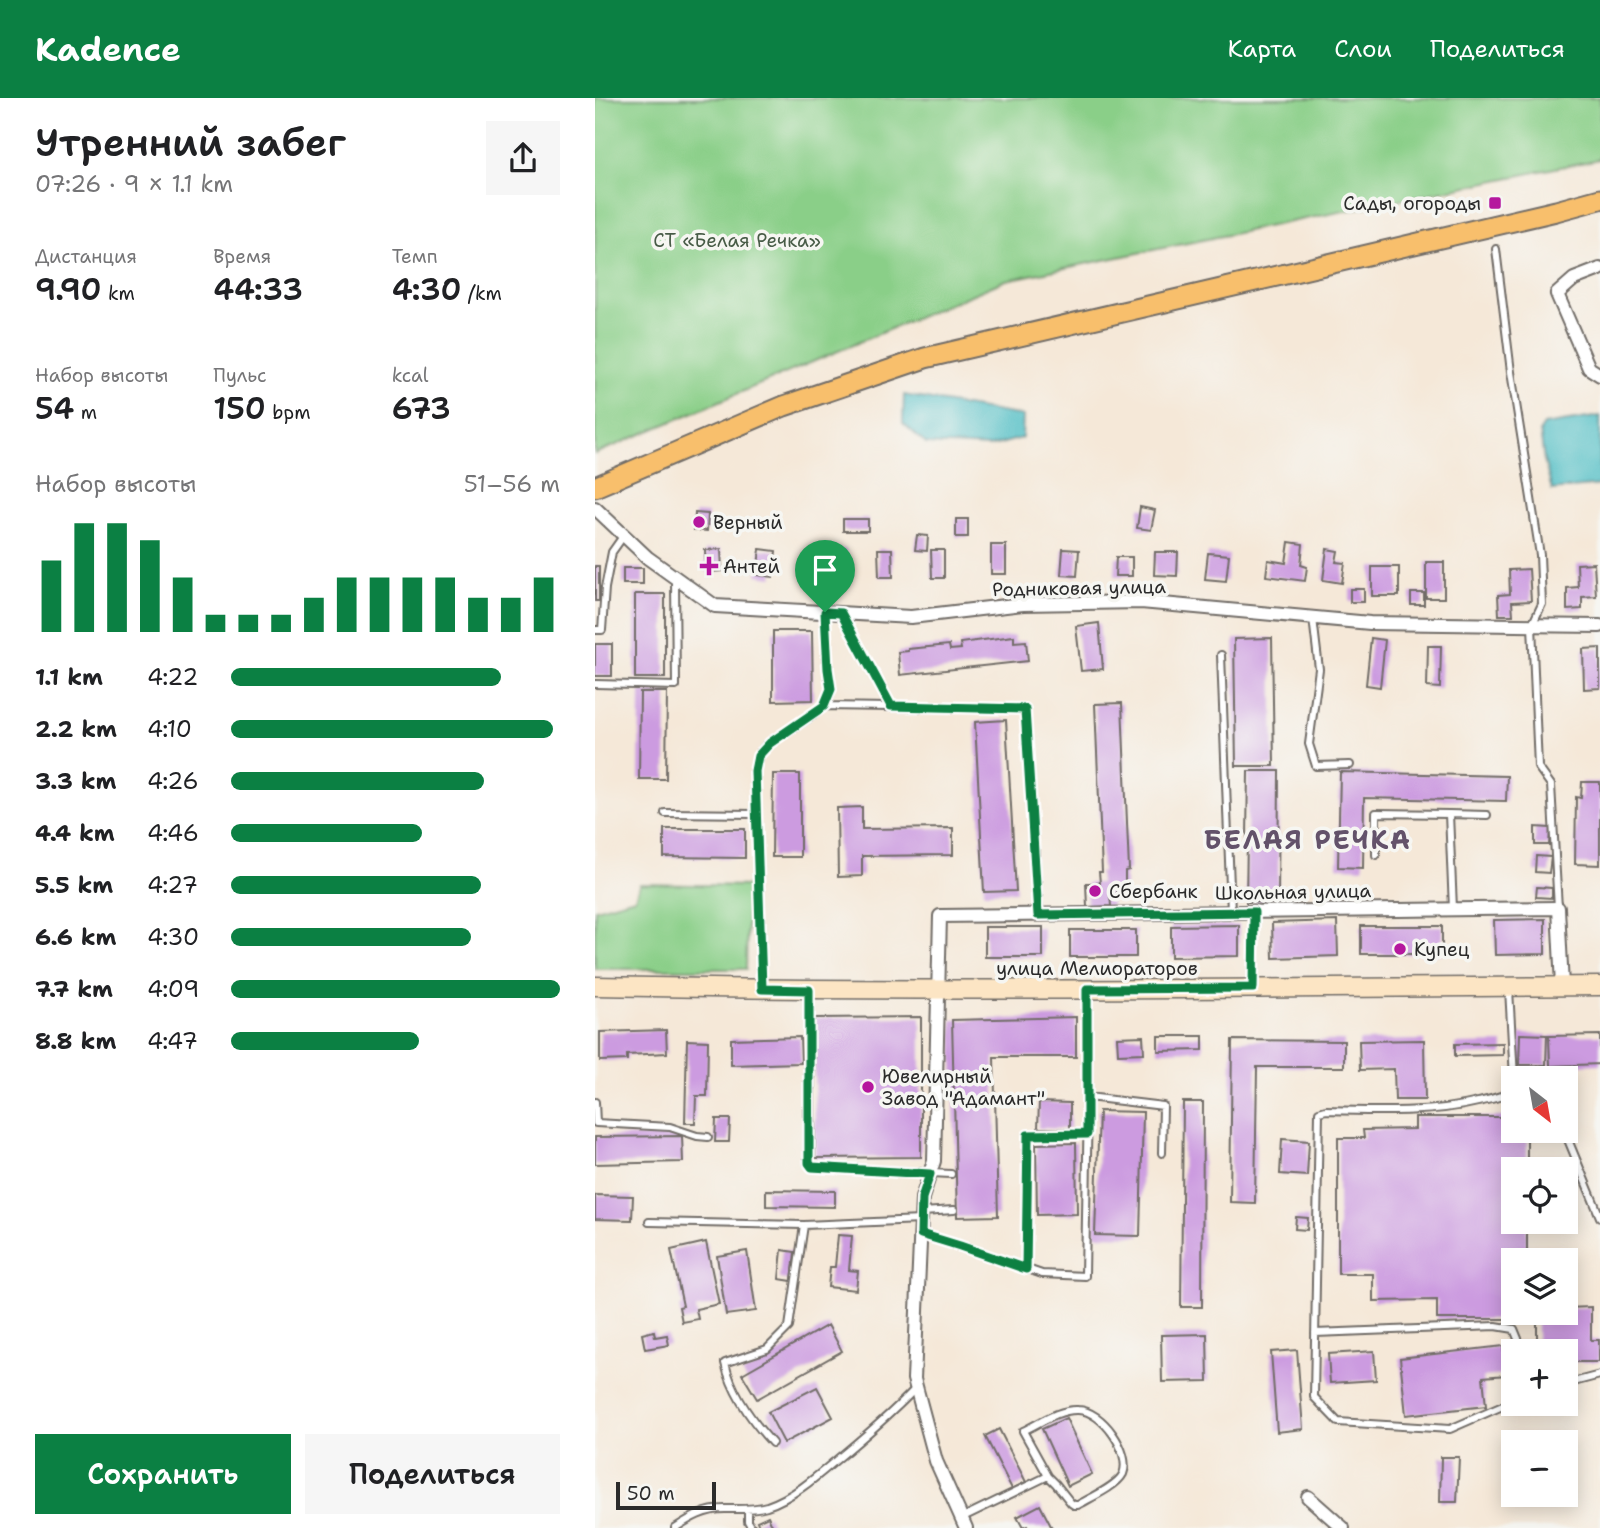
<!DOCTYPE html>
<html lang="ru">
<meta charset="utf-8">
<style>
body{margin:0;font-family:"Shantell Sans",sans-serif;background:#f6f6f6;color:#202124;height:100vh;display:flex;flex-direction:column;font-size:26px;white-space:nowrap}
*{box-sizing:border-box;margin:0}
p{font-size:23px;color:#757577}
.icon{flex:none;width:38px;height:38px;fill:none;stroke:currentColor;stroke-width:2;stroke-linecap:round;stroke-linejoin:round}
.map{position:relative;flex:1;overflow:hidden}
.panel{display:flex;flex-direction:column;background:#fff;width:595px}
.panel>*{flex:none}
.needle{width:46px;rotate:149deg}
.controls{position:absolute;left:906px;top:968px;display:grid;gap:14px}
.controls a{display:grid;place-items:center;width:77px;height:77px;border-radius:0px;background:#fff;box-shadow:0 4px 18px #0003;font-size:35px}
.scale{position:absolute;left:21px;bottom:18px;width:100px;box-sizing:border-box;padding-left:7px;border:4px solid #2b2b2b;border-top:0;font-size:19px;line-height:24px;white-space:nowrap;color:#2b2b2b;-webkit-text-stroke:5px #f6f6f2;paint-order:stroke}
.pin{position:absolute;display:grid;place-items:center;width:60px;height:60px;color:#fff;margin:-72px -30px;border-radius:50% 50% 50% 0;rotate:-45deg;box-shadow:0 0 7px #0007}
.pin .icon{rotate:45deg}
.round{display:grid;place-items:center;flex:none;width:74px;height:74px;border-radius:0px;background:#f6f6f6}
.overview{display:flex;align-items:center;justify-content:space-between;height:119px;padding:0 35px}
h1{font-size:38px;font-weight:600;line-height:52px}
.figures{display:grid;grid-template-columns:repeat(3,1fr);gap:10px;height:119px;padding:7px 35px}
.figures div{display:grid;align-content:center}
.figures b{font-size:30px;font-weight:600}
.figures small{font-size:19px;font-weight:400}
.figures p{font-size:19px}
.chart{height:196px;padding:14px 35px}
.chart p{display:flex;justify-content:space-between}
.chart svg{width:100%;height:126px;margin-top:7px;stroke:#0b8043;stroke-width:6}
.action{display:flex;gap:14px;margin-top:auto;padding:14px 35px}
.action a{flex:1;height:80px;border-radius:0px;background:#0b8043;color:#fff;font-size:28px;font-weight:600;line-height:80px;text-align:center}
.action a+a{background:#f6f6f6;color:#202124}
ul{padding:0 35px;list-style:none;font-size:23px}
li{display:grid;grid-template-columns:112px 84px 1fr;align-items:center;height:52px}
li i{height:18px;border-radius:9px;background:#0b8043}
header{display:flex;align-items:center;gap:42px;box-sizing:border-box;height:98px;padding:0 35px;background:#0b8043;color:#fff}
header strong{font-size:33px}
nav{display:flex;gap:38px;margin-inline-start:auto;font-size:24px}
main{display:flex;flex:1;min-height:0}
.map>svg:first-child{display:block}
.green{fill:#8acf88;stroke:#5a7d5a;stroke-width:2}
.water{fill:#4ebdc4;stroke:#3c7478;stroke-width:2}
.building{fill:#cc9be0}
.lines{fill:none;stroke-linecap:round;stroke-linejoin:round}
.lane-casing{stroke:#726d68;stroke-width:10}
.street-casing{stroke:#726d68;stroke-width:16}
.secondary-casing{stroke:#726d68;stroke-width:21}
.primary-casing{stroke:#726d68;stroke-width:23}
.lane{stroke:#fff;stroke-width:6}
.street{stroke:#fff;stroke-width:12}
.secondary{stroke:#fce5c4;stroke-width:18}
.primary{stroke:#f8bf6c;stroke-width:19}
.route-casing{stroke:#fff;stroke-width:14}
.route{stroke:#0b8043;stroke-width:9}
.poi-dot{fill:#b5179e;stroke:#f6f6f2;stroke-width:2.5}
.labels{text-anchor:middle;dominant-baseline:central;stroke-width:7;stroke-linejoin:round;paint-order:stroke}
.poi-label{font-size:19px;fill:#2b2b2b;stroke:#f6f6f2;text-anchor:start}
.park-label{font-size:19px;fill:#485c47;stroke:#f6f6f2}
.street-label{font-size:19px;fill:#2b2b2b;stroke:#f6f6f2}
.district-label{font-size:26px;font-weight:bold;letter-spacing:2px;fill:#63526a;stroke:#f6f6f2}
</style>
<header>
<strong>Kadence</strong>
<nav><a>Карта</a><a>Слои</a><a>Поделиться</a></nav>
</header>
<main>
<section class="panel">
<div class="overview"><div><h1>Утренний забег</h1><p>07:26 · 9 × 1.1 km</p></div><a class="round"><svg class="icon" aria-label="share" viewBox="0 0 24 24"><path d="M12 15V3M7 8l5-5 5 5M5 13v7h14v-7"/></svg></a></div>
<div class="figures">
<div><p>Дистанция</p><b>9.90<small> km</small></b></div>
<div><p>Время</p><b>44:33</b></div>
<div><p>Темп</p><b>4:30<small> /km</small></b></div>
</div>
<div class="figures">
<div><p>Набор высоты</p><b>54<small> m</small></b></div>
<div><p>Пульс</p><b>150<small> bpm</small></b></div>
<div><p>kcal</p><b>673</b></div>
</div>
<div class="chart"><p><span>Набор высоты</span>51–56 m</p>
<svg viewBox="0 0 160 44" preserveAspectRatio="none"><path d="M5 44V19M15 44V6M25 44V6M35 44V12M45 44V25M55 44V38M65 44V38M75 44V38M85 44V32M95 44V25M105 44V25M115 44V25M125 44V25M135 44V32M145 44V32M155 44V25"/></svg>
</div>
<ul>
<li><b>1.1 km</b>4:22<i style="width:82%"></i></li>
<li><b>2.2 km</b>4:10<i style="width:98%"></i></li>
<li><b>3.3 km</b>4:26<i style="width:77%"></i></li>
<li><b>4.4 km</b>4:46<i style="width:58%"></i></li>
<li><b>5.5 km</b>4:27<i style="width:76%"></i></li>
<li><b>6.6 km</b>4:30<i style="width:73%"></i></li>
<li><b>7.7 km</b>4:09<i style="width:100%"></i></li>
<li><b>8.8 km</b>4:47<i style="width:57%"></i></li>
</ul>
<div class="action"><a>Сохранить</a><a>Поделиться</a></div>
</section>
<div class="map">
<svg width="1005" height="1430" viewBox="0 0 1005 1430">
<rect width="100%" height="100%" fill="#f6f6f2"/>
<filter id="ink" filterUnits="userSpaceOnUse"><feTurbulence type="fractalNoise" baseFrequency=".0143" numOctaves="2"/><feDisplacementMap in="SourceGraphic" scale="14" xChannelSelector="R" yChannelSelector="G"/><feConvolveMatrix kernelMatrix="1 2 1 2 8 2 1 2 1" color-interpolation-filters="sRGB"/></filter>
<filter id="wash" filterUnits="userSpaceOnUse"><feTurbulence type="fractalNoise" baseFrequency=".00686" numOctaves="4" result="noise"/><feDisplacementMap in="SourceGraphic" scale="28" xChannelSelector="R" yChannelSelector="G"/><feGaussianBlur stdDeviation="1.57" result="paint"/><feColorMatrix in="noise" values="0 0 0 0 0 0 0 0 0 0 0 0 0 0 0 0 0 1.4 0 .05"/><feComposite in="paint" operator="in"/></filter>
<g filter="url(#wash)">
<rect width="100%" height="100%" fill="#f5e8d8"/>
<path class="green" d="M0,0H1005V61L411,182L0,356Z
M45,786L153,788L151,871H0V811L40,800Z"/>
<path class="water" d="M309,297L428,318L427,340L394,349L331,346L308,325Z
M1005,318V387L957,392L949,362L945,333L949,327Z"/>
<g id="blocks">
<path class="building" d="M545,409L560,412L556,432L542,430Z
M100,415L113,416L112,433L99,432Z
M248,421H273V433H248Z
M361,421H373V439H361Z
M322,437L333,438L332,453L320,452Z
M694,444L708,446L706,467L712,469L710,483L671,478L673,462L691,465Z
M396,447H411V476H396Z
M126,451L127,473L111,474L110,452Z
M165,451L181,453L178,479L162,477Z
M251,451L252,482L229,483V452Z
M283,451H297L298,479H284Z
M468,451L484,452L482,478L466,477Z
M732,451L743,453L741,464L750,465L747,485L728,482Z
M336,452H349V480H337Z
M560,454H583L582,478L559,477Z
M613,455L634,457L631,483L610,481Z
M521,459H537V478H520Z
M831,464H849V500H831Z
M999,465L1001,498L987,499V511L972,512V490L983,489L982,466Z
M0,468H4V503H0Z
M777,469H804V498H777Z
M28,470H48V486H28Z
M934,471L936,503L917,504L918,517H904L903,497L915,496L914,472Z
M755,491H769V504H755Z
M816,495H829V507H816Z
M40,496H70V580H40Z
M504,525L508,571L486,573L481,528Z
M178,533H217L218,602L178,603Z
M419,538V544L431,543L433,563L305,577L303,554L313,553V551L354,547L355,552L366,551L365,545Z
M677,540L679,668H641L639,541Z
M776,540L790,542L785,589L771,587Z
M0,546H17V578H0Z
M833,548H846L845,590L832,589Z
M1005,550V590L989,591L988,551Z
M45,594H72L71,681H44Z
M527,605L534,772L530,773V790L522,791V796H515L516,808L492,809L491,785H505L504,774H507L500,606Z
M411,622L421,793L389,794L380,624Z
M653,673H684L683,804H651Z
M745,674L912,678L911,703L769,700L768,770L743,769Z
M178,676H205V759H177Z
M987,684H1005V767L980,766L981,699L986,700Z
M267,709V731L358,730V757L267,758V778L243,779L242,710Z
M940,729L955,730L954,747H940Z
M69,731H150V760L69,759Z
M941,758L956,759L954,775L940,774Z
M942,789L957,790V800L941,799Z
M950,821V856L900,857L899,822Z
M742,823L743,858L678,860L677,825Z
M644,827V858L576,859V828Z
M766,828H847V856H766Z
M390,829H448V859H390Z
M475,832H541V859H475Z
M326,919V1059L220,1060L219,920Z
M481,919V959H399L403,1118L362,1119L357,922Z
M71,932L72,955L32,957V962L5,963V934Z
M925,936L952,937L951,967H924Z
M1005,937V966L955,968L954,938Z
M548,938L549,955L523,956L522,939Z
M563,938H608V952L563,953Z
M205,939L206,965L136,967V941Z
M92,942L113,943L112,998H101L100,1025H90Z
M637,942L749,943V969H662L660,1105L635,1104Z
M829,942L830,1002H800L799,971L765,972L764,943Z
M908,945V957L860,958V946Z
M444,1004L475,1005V1031L443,1030Z
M588,1004H608L607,1209H586Z
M504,1013L548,1014L545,1138L500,1137Z
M820,1019H919V1032H932V1071H919V1124H932V1162H919V1207H915V1221H842V1202L778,1203V1176H743V1040H769L768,1032L820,1031Z
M121,1021H135L134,1044H120Z
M87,1038L88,1064L0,1066V1039Z
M687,1041L714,1043L712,1078L685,1076Z
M481,1045L482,1116L442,1117L441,1046Z
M171,1092L240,1093V1109L171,1108Z
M0,1097L38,1098L37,1122L0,1121Z
M701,1119L713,1120L712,1132L700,1131Z
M243,1137L257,1138L254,1172L263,1173L261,1192L233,1189L235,1169H240Z
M111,1144L124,1206L101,1211L103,1221L87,1224L84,1209L88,1208L76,1152Z
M187,1152L200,1154L197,1183L184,1181Z
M152,1153L161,1213L131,1217L122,1158Z
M996,1209V1242H1004V1264H971V1253H942V1214H971V1210Z
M233,1227L247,1253L162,1301L147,1276Z
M59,1233L60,1239L72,1237L74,1247L50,1251L47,1236Z
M612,1236L613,1283L567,1284L566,1237Z
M908,1248L911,1277L888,1279L891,1308L811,1317L805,1260Z
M702,1252L708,1331L682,1334L676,1254Z
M779,1253L781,1282L735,1285L733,1256Z
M222,1289L238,1319L189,1345L173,1314Z
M471,1320L497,1376L473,1388L447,1331Z
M404,1331L431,1384L417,1391L390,1338Z
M846,1359H864L862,1404H845Z
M445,1407L457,1430H433L432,1428L428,1430L422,1419Z
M173,1418L178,1429L165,1430L162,1423Z"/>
</g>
</g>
<g filter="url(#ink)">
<use href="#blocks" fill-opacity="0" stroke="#726d68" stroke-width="2"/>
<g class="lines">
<g class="lane-casing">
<path id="lane" d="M901,151L916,274L945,457L947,506L937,527L943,669L956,687L963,810
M247,517L296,608
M718,520L724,571L714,646L721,668L755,667
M0,532H7L10,490L17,454L29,437
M626,557L636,814
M0,586L81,588L80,482
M229,608L430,611L444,817
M70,715L161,716
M854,716L892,717
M781,757V715L854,716L858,811
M167,889L160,673C162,666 162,658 167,652C183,632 233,620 236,591C236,585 233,576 233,569C231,551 231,532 230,514
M658,889L659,814
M914,891L919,980
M492,892L493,999L568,1008L567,1055
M214,893L213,1065L217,1069L356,1076
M919,992C908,999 896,1001 883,1004C834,1016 782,1013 731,1012L724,1014L719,1299L743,1324L855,1331L919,1303
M0,1004L1,1025L75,1029L102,1038L113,1039
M969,1032L1005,1119
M327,1114L359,1112
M54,1124L209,1127
M326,1136L365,1148L447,1176L490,1178L493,999
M431,1171L433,1037L492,1036
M720,1235L901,1228L919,1231L928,1253
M971,1286L1005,1277
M177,1345C156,1322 137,1296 130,1265L172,1251L194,1229L209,1127L326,1122
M153,1411V1423L157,1430
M366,1420L453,1378L461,1386L476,1405L479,1407H483C495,1400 522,1388 528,1376C537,1355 507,1312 483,1312C464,1311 445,1325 428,1333L453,1378
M80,1430C95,1420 110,1411 130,1411C144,1411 158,1412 172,1408C197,1400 220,1380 240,1363C268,1340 295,1317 320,1291"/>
</g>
<g class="street-casing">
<path id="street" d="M1005,171L979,181L962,196L994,270L1005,277
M0,410L53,460L120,508L316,519L428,506L546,504L775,525L1005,528
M713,1399L748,1430
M371,1430L341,1363L319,1281L327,1100L339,1063L345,818L963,810L967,888"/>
</g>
<g class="secondary-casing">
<path id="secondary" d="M0,888C335,895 670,890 1005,888"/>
</g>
<g class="primary-casing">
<path id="primary" d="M0,389L189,308L330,260L961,113L1005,101"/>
</g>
<use href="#lane" class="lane"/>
<use href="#street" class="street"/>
<use href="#secondary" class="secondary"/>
<use href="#primary" class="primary"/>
</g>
</g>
<g class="lines" filter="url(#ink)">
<g class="route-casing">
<path id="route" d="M230,514L246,515L296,608L430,611L443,817L659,814L658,890L492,891V1036L433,1037L431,1171L365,1148L326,1136L327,1100L335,1076L217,1069L214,1065V892L167,891L160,673L163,658L175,645L229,608L236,591L233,571Z"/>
</g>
<use href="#route" class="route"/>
</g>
<g class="poi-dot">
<rect x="893" y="98" width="14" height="14" rx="3.5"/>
<circle cx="104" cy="424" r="7"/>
<path d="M110.5 457.5h7v7h7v7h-7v7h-7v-7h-7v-7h7z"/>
<circle cx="500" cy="793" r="7"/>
<circle cx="805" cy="851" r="7"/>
<circle cx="273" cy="989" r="7"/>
</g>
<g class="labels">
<g class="poi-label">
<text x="886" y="105" text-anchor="end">Сады, огороды</text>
<text x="118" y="424">Верный</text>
<text x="128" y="468">Антей</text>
<text x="514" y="793">Сбербанк</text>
<text x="819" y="851">Купец</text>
<text x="287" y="978">Ювелирный<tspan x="287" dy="22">Завод "Адамант"</tspan></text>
</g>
<g class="park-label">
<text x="142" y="142">СТ «Белая Речка»</text>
</g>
<g class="street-label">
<text transform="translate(484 490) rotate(-1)">Родниковая улица</text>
<text transform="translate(698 794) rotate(-1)">Школьная улица</text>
<text x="502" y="870">улица Мелиораторов</text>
</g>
<g class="district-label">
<text x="713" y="741">БЕЛАЯ РЕЧКА</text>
</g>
</g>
</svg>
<div class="controls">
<a><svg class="needle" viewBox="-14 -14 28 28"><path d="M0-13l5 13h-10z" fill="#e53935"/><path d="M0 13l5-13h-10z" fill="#757577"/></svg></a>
<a><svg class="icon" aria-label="locate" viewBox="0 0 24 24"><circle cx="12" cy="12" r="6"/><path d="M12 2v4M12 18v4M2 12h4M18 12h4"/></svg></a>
<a><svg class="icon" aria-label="layers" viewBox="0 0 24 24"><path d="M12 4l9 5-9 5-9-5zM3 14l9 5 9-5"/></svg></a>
<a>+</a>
<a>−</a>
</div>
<div class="scale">50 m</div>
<div class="pin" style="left:230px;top:514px;background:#1e9e55"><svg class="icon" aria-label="arrive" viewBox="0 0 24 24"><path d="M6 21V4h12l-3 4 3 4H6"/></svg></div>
</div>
</main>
